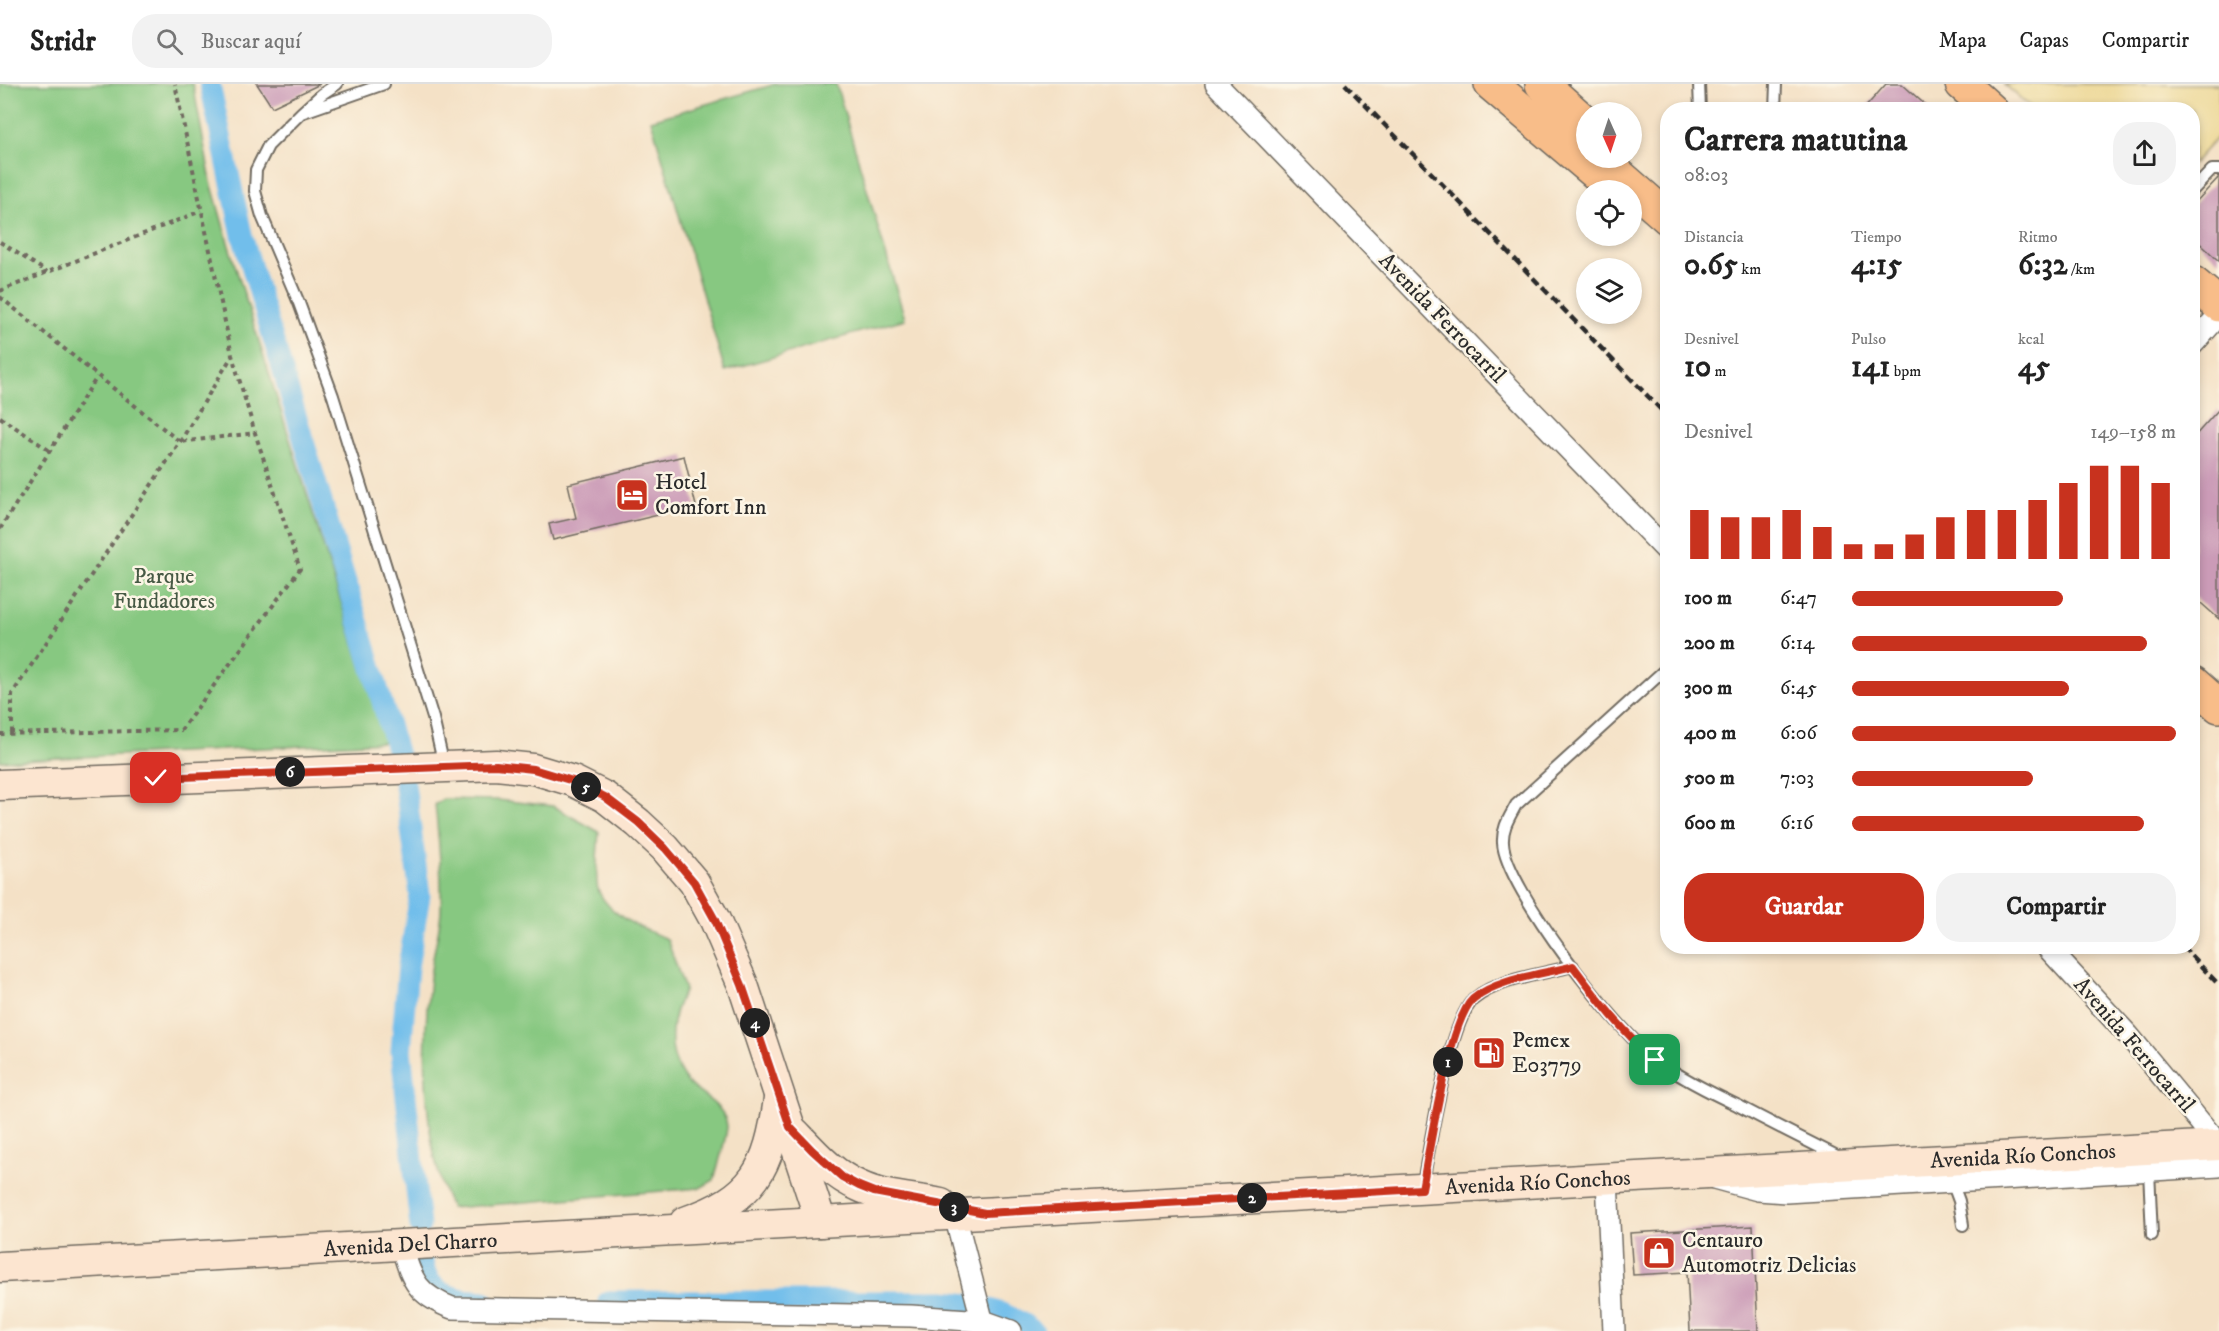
<!DOCTYPE html>
<html lang="es">
<meta charset="utf-8">
<style>
body{margin:0;font-family:"IM FELL DW Pica",serif;background:#f2f2f2;color:#222;height:100vh;display:flex;flex-direction:column;font-size:22px;white-space:nowrap}
*{box-sizing:border-box;margin:0}
p{font-size:20px;color:#767676}
.icon{flex:none;width:33px;height:33px;fill:none;stroke:currentColor;stroke-width:2;stroke-linecap:round;stroke-linejoin:round}
.map{position:relative;flex:1;overflow:hidden}
.side{position:absolute;left:1660px;top:18px;width:540px;height:852px;display:flex;flex-direction:column;background:#fff;border-radius:24px;box-shadow:0 3px 9px #0003}
.side>*{flex:none}
.needle{width:39px;rotate:177deg}
.tools{position:absolute;left:1576px;top:18px;display:grid;gap:12px}
.tools a{display:grid;place-items:center;width:66px;height:66px;border-radius:50%;background:#fff;box-shadow:0 3px 9px #0003;font-size:30px}
.pin{position:absolute;display:grid;place-items:center;width:51px;height:51px;color:#fff;margin:-26px;border-radius:12px;box-shadow:0 3px 9px #0006}
.km{position:absolute;width:30px;height:30px;margin:-15px;border-radius:50%;background:#222;color:#fff;font-size:16px;line-height:30px;text-align:center}
.round{display:grid;place-items:center;flex:none;width:63px;height:63px;border-radius:24px;background:#f2f2f2}
.overview{display:flex;align-items:center;justify-content:space-between;height:102px;padding:0 24px}
h1{font-size:33px;font-weight:700;line-height:45px}
.metrics{display:grid;grid-template-columns:repeat(3,1fr);gap:9px;height:102px;padding:6px 24px}
.metrics div{display:grid;align-content:center}
.metrics b{font-size:30px;font-weight:700}
.metrics small{font-size:16px;font-weight:400}
.metrics p{font-size:16px}
.chart{height:168px;padding:12px 24px}
.chart p{display:flex;justify-content:space-between}
.chart svg{width:100%;height:108px;margin-top:6px;stroke:#c8321e;stroke-width:6}
.action{display:flex;gap:12px;margin-top:auto;padding:12px 24px}
.action a{flex:1;height:69px;border-radius:24px;background:#c8321e;color:#fff;font-size:24px;font-weight:700;line-height:69px;text-align:center}
.action a+a{background:#f2f2f2;color:#222}
ul{padding:0 24px;list-style:none;font-size:20px}
li{display:grid;grid-template-columns:96px 72px 1fr;align-items:center;height:45px}
li i{height:15px;border-radius:8px;background:#c8321e}
header{display:flex;align-items:center;gap:36px;box-sizing:border-box;height:84px;padding:0 30px;background:#fff;border-bottom:2px solid #e0e0e0}
header strong{font-size:28px}
nav{display:flex;gap:33px;margin-inline-start:auto;font-size:21px}
.search{width:420px;height:54px;background:#f2f2f2;display:flex;align-items:center;gap:15px;box-sizing:border-box;padding:0 21px;border-radius:24px;color:#767676;font-size:22px}
.map>svg:first-child{display:block}
.green{fill:#87c881;stroke:#597a56;stroke-width:1.5}
.sand{fill:#eeda9e;stroke:#8c8264;stroke-width:1.5}
.lines{fill:none;stroke-linecap:round;stroke-linejoin:round}
.canal{stroke:#71beeb;stroke-width:21}
.building{fill:#cb9bb7}
.service-casing{stroke:#716b61;stroke-width:14}
.minor-casing{stroke:#716b61;stroke-width:24}
.secondary-casing{stroke:#716b61;stroke-width:33}
.primary-casing{stroke:#716b61;stroke-width:36}
.path{stroke:#716b61;stroke-width:4;stroke-dasharray:4.5 4.5;stroke-linecap:butt}
.service{stroke:#fff;stroke-width:10}
.minor{stroke:#fff;stroke-width:21}
.secondary{stroke:#fce5d0;stroke-width:30}
.primary{stroke:#f8bd89;stroke-width:33}
.rail{stroke:#2b2b2b;stroke-width:4.5;stroke-dasharray:9 4.5;stroke-linecap:butt}
.route-casing{stroke:#fff;stroke-width:12}
.route{stroke:#c8321e;stroke-width:8}
.labels{text-anchor:middle;dominant-baseline:central;stroke-width:5;stroke-linejoin:round;paint-order:stroke}
.street-label{font-size:22px;fill:#2b2b2b;stroke:#fcf5e5}
.poi-label{font-size:22px;fill:#2b2b2b;stroke:#fcf5e5;text-anchor:start}
.park-label{font-size:22px;fill:#475a45;stroke:#fcf5e5}
</style>
<header>
<strong>Stridr</strong>
<div class="search"><svg class="icon" aria-label="search" viewBox="0 0 24 24"><circle cx="10" cy="10" r="6"/><path d="M15 15l6 6"/></svg>Buscar aquí</div>
<nav><a>Mapa</a><a>Capas</a><a>Compartir</a></nav>
</header>
<div class="map">
<svg width="2219" height="1247" viewBox="0 0 2219 1247">
<rect width="100%" height="100%" fill="#fcf5e5"/>
<filter id="ink" filterUnits="userSpaceOnUse"><feTurbulence type="fractalNoise" baseFrequency=".0167" numOctaves="2"/><feDisplacementMap in="SourceGraphic" scale="12" xChannelSelector="R" yChannelSelector="G"/><feConvolveMatrix kernelMatrix="1 2 1 2 8 2 1 2 1" color-interpolation-filters="sRGB"/></filter>
<filter id="wash" filterUnits="userSpaceOnUse"><feTurbulence type="fractalNoise" baseFrequency=".008" numOctaves="4" result="noise"/><feDisplacementMap in="SourceGraphic" scale="24" xChannelSelector="R" yChannelSelector="G"/><feGaussianBlur stdDeviation="1.35" result="paint"/><feColorMatrix in="noise" values="0 0 0 0 0 0 0 0 0 0 0 0 0 0 0 0 0 1.4 0 .05"/><feComposite in="paint" operator="in"/></filter>
<g filter="url(#wash)">
<rect width="100%" height="100%" fill="#f4e1c6"/>
<path class="green" d="M0,0H193L211,98L229,162L385,658L0,677Z
M776,0H836L905,235L725,287L651,36Z
M443,715L498,716L553,722L599,748C598,760 594,799 599,808C612,834 642,844 667,855L685,906C669,933 665,971 687,998C699,1012 725,1020 727,1042C727,1054 717,1083 714,1096L700,1104L451,1124C422,1062 422,961 430,894C432,871 440,848 441,826C442,790 439,756 435,720Z"/>
<path class="sand" d="M2004,0H2219V51L2193,80V26L2033,25Z"/>
<g class="lines">
<path class="canal" d="M210,0L242,151L398,671L405,701L420,811L408,883L401,967L420,1142
M423,1178C424,1182 425,1188 427,1192C436,1213 464,1216 484,1217
M608,1217H944C977,1220 1008,1227 1034,1247"/>
</g>
<g id="blocks">
<path class="building" d="M257,0H320L272,23Z
M1886,0H1902L1931,26H1863Z
M2219,93V177L2193,153V121Z
M2219,325V535L2193,512V354Z
M684,372L696,422L553,456L549,440L576,434L568,400Z
M1753,1142L1758,1247H1690L1687,1188L1633,1191L1630,1149Z"/>
</g>
</g>
<g filter="url(#ink)">
<use href="#blocks" fill-opacity="0" stroke="#716b61" stroke-width="1.5"/>
<g class="lines">
<g class="service-casing">
<path id="service" d="M337,0L322,10L301,29L384,0
M1699,0L1700,26
M1775,26L1776,0
M301,29L268,62L256,86L255,107L262,132L299,219L333,312L433,634L444,682
M2193,106L2212,86H2219
M1668,583L1516,721C1509,734 1502,744 1503,759C1505,803 1619,950 1657,977C1682,994 1709,1008 1737,1021C1771,1039 1805,1056 1839,1073
M2149,1087L2152,1151
M1952,1098L1959,1117L1963,1141
M1422,1104C1429,1067 1449,936 1474,915C1497,895 1543,890 1573,882"/>
</g>
<g class="minor-casing">
<path id="minor" d="M1216,0L1668,468
M2193,260L2219,231
M2046,862L2128,951L2219,1061
M1714,1094L1758,1106L1786,1108L2219,1082
M1607,1095L1614,1247
M955,1131L985,1247
M401,1161C412,1195 415,1210 452,1224L911,1232L983,1237L1011,1247"/>
</g>
<g class="secondary-casing">
<g id="secondary">
<path d="M0,701L496,681L533,685L573,697L605,713L638,739L665,764L694,798L715,836L743,901L821,1138"/>
<path d="M795,1049C814,1069 833,1091 859,1102C884,1114 914,1114 941,1120"/>
<path d="M685,1138C755,1114 769,1085 779,1015"/>
<path id="s1" d="M0,1183L2219,1061"/>
</g>
</g>
<g class="primary-casing">
<path id="primary" d="M1491,0L1616,106
M1542,0L1587,40
M1962,0L1991,26
M1605,79L1668,134
M2193,199L2219,221
M2193,599L2219,622"/>
</g>
<path class="path" d="M0,158L47,188
M0,207L201,127
M0,213L180,358L255,349
M0,333L50,367
M0,445L97,293
M12,649V610L180,358L232,272
M0,650L181,646L300,485L255,349L232,271L175,0"/>
<use href="#service" class="service"/>
<use href="#minor" class="minor"/>
<use href="#secondary" class="secondary"/>
<use href="#primary" class="primary"/>
<path class="rail" d="M1345,0L1668,333
M2182,862L2219,901"/>
</g>
</g>
<g class="lines" filter="url(#ink)">
<g class="route-casing">
<path id="route" d="M156,694L496,681L533,685L573,697L605,713L638,738L665,764L694,798L715,836L742,901L790,1043L812,1066L842,1093L859,1102L874,1108L985,1129L1422,1105C1429,1068 1449,937 1473,915C1496,895 1544,890 1573,882C1598,916 1623,948 1655,976"/>
</g>
<use href="#route" class="route"/>
</g>
<defs>
<g id="hotel-square" transform="scale(1.725)"><rect x="-9" y="-9" width="18" height="18" rx="4" fill="#c8321e" stroke="#fcf5e5"/><path d="M-6-4.5h1.5V1H6V5H4.5V3h-9V5H-6ZM-4 0a1.8 1.8 0 1 1 3.6 0ZM.5 0V-2.5h3Q6-2.5 6 0Z" fill="#fff"/></g>
<g id="fuel-square" transform="scale(1.725)"><rect x="-9" y="-9" width="18" height="18" rx="4" fill="#c8321e" stroke="#fcf5e5"/><path d="M-5.5-6h7V0h2V4h1.3V-2.5L3-4.5l.8-.8L6-3V5H2.5V1h-1V6h-7ZM-4.2-4.7v3.2H.2V-4.7Z" fill="#fff"/></g>
<g id="shop-square" transform="scale(1.725)"><rect x="-9" y="-9" width="18" height="18" rx="4" fill="#c8321e" stroke="#fcf5e5"/><path d="M-5-2.5h2.3a2.7 3.5 0 0 1 5.4 0H5L5.5 6h-11ZM-1.5-2.5h3a1.5 2.3 0 0 0-3 0Z" fill="#fff"/></g>
</defs>
<g fill-rule="evenodd">
<use href="#hotel-square" x="632" y="411"/>
<use href="#fuel-square" x="1489" y="969"/>
<use href="#shop-square" x="1659" y="1169"/>
</g>
<g class="labels">
<g class="street-label">
<text transform="translate(1442 234) rotate(46)">Avenida Ferrocarril</text>
<text transform="translate(2134 961) rotate(49)">Avenida Ferrocarril</text>
<text stroke="none"><textPath href="#s1" startOffset="2026">Avenida Río Conchos</textPath></text>
<text stroke="none"><textPath href="#s1" startOffset="1540">Avenida Río Conchos</textPath></text>
<text stroke="none"><textPath href="#s1" startOffset="411">Avenida Del Charro</textPath></text>
</g>
<g class="poi-label">
<text x="655" y="398">Hotel<tspan x="655" dy="25">Comfort Inn</tspan></text>
<text x="1512" y="956">Pemex<tspan x="1512" dy="25">E03779</tspan></text>
<text x="1682" y="1156">Centauro<tspan x="1682" dy="25">Automotriz Delicias</tspan></text>
</g>
<g class="park-label">
<text x="164" y="492">Parque<tspan x="164" dy="25">Fundadores</tspan></text>
</g>
</g>
</svg>
<div class="tools">
<a><svg class="needle" viewBox="-14 -14 28 28"><path d="M0-13l5 13h-10z" fill="#e53935"/><path d="M0 13l5-13h-10z" fill="#767676"/></svg></a>
<a><svg class="icon" aria-label="locate" viewBox="0 0 24 24"><circle cx="12" cy="12" r="6"/><path d="M12 2v4M12 18v4M2 12h4M18 12h4"/></svg></a>
<a><svg class="icon" aria-label="layers" viewBox="0 0 24 24"><path d="M12 4l9 5-9 5-9-5zM3 14l9 5 9-5"/></svg></a>
</div>
<div class="pin" style="left:1655px;top:976px;background:#1e9e55"><svg class="icon" aria-label="arrive" viewBox="0 0 24 24"><path d="M6 21V4h12l-3 4 3 4H6"/></svg></div>
<div class="pin" style="left:156px;top:694px;background:#d93025"><svg class="icon" aria-label="check" viewBox="0 0 24 24"><path d="M5 12l5 5 9-10"/></svg></div>
<b class="km" style="left:1448px;top:978px">1</b>
<b class="km" style="left:1252px;top:1114px">2</b>
<b class="km" style="left:954px;top:1123px">3</b>
<b class="km" style="left:755px;top:939px">4</b>
<b class="km" style="left:586px;top:703px">5</b>
<b class="km" style="left:290px;top:688px">6</b>
<section class="side">
<div class="overview"><div><h1>Carrera matutina</h1><p>08:03</p></div><a class="round"><svg class="icon" aria-label="share" viewBox="0 0 24 24"><path d="M12 15V3M7 8l5-5 5 5M5 13v7h14v-7"/></svg></a></div>
<div class="metrics">
<div><p>Distancia</p><b>0.65<small> km</small></b></div>
<div><p>Tiempo</p><b>4:15</b></div>
<div><p>Ritmo</p><b>6:32<small> /km</small></b></div>
</div>
<div class="metrics">
<div><p>Desnivel</p><b>10<small> m</small></b></div>
<div><p>Pulso</p><b>141<small> bpm</small></b></div>
<div><p>kcal</p><b>45</b></div>
</div>
<div class="chart"><p><span>Desnivel</span>149–158 m</p>
<svg viewBox="0 0 160 44" preserveAspectRatio="none"><path d="M5 44V24M15 44V27M25 44V27M35 44V24M45 44V31M55 44V38M65 44V38M75 44V34M85 44V27M95 44V24M105 44V24M115 44V20M125 44V13M135 44V6M145 44V6M155 44V13"/></svg>
</div>
<ul>
<li><b>100 m</b>6:47<i style="width:65%"></i></li>
<li><b>200 m</b>6:14<i style="width:91%"></i></li>
<li><b>300 m</b>6:45<i style="width:67%"></i></li>
<li><b>400 m</b>6:06<i style="width:100%"></i></li>
<li><b>500 m</b>7:03<i style="width:56%"></i></li>
<li><b>600 m</b>6:16<i style="width:90%"></i></li>
</ul>
<div class="action"><a>Guardar</a><a>Compartir</a></div>
</section>
</div>
